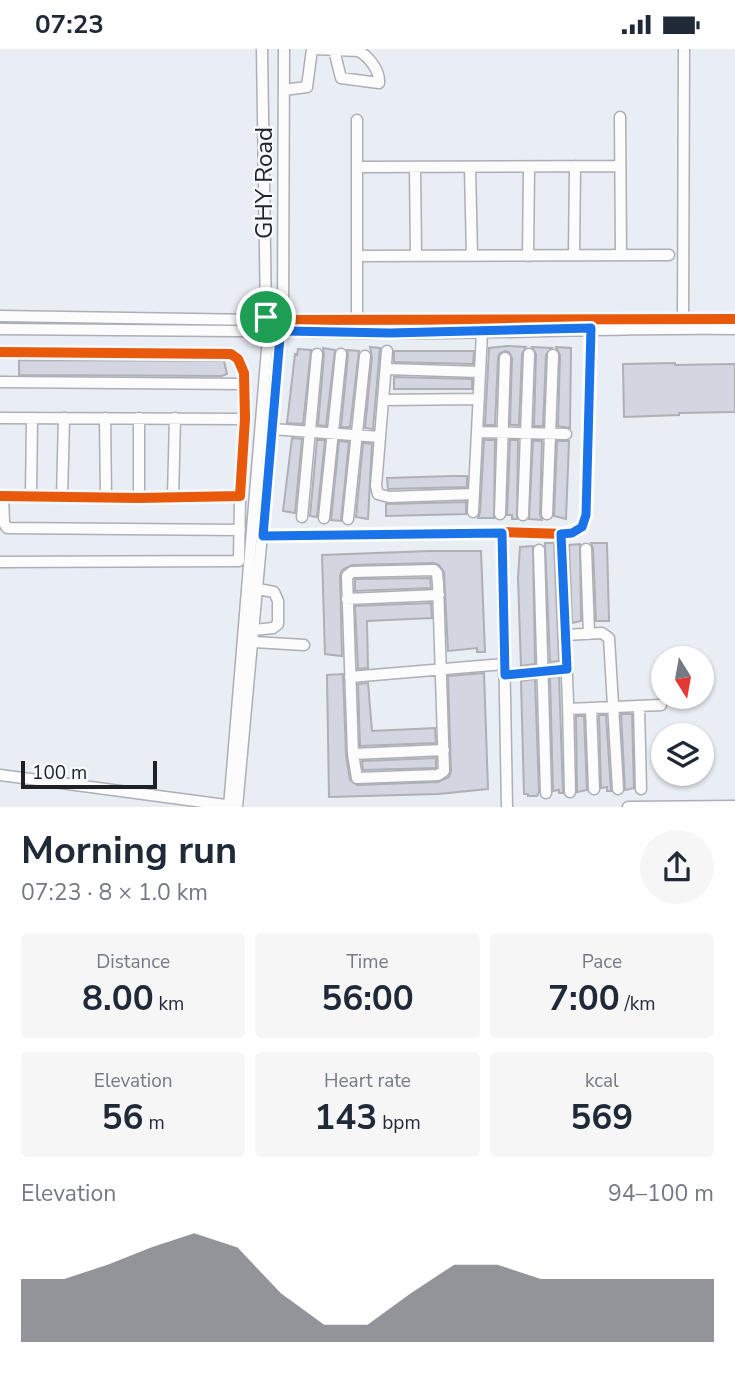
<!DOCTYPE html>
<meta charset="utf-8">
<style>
body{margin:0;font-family:"Nunito Sans",sans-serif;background:#f6f6f7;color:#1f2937;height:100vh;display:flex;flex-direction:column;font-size:26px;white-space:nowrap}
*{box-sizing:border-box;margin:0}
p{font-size:23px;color:#747a83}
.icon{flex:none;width:38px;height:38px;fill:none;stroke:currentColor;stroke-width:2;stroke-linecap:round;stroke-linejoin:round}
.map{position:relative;height:758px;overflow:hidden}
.drawer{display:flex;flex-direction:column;background:#fff;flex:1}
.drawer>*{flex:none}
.needle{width:46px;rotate:169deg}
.controls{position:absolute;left:651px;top:597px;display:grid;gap:14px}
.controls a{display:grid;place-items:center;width:63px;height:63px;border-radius:50%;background:#fff;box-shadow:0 2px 5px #0004;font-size:35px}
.scale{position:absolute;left:21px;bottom:18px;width:136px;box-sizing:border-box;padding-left:7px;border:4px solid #1e2126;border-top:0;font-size:19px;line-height:24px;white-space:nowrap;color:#1e2126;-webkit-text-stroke:5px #f5f9fe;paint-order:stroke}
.pin{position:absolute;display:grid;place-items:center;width:60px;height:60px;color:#fff;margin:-30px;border:4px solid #fff;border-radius:50%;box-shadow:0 2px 7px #0007}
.round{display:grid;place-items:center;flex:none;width:74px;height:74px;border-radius:37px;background:#f6f6f7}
.head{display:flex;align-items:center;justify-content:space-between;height:119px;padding:0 21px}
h1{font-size:38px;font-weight:700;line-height:52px}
.metrics{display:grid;grid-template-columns:repeat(3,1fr);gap:10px;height:119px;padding:7px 21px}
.metrics div{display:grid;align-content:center;border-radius:7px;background:#f6f6f7;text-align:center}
.metrics b{font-size:35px;font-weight:700}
.metrics small{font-size:19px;font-weight:400}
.metrics p{font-size:19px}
.chart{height:196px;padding:14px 21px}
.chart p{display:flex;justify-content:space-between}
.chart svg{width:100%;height:126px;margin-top:7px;fill:#65686e;opacity:.7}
.status{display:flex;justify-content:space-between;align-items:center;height:49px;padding:0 35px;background:#fff;direction:ltr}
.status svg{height:19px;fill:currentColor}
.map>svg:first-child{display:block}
.building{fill:#d3d5e1;stroke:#afb0b6;stroke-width:2}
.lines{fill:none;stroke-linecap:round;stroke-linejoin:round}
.minor-casing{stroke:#acafb5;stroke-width:13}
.minor{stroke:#fcfcfd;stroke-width:10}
.cycleway-casing{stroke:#f5f9fe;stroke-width:15}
.cycleway{stroke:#e8590c;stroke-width:10}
.route-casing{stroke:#fff;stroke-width:14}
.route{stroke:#1a73e8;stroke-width:9}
.labels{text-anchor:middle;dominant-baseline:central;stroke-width:5;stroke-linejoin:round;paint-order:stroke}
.street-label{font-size:24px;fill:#1e2126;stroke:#f5f9fe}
</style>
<div class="status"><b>07:23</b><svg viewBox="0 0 49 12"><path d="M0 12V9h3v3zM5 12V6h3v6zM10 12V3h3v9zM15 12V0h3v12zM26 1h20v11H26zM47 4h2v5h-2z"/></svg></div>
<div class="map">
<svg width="735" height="758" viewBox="0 0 735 758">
<rect width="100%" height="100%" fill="#e9edf4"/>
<path class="building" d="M507,297L526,298L522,305L519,376H510L512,309L509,303L505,302L499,305L498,309L495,376H485L489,299Z
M370,298L380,299L373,380L365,379L372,308Z
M532,298L552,299L546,306L543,377H534L536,305Z
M556,298L571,299L570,379L558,377L560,306Z
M323,299L335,301L326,377L318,376L324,306Z
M298,300L311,301L303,375L287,374L295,305L297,306Z
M347,301L359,302L350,378H341L348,306Z
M394,302H474L473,315L394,313Z
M19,311L224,312L227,325L222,327L19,326Z
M675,314V316L735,315V363L679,364V366L624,368L623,315Z
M394,328L472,330V340H394Z
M292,389L302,390L295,464L283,462Z
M317,391H325L317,468L310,467Z
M484,391H495L494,469H478L480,463Z
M510,391H518L517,470H512V466H507Z
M339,392L349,393L341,472L331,471Z
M533,392H542L540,465L542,471L529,470Z
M557,392H569L566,470L554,467Z
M363,394L372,395L368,470L356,468Z
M453,427H467V438L388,440L387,429Z
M466,453V465L386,467V455Z
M545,494H554L559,612L550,613Z
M591,494H607L609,572H596L593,500Z
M580,495L581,572L572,574L569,496Z
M533,497L535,615L521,617L518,529L520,498Z
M430,502H481L485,603H477V599L448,602L444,523L439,516L434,514L352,516L342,521L340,527L342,607L325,605L322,506Z
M430,529L431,539L355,542V530Z
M431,554L432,569L367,572L368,619L358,620L355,557Z
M484,624L488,740L438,745L329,748L327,626L343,625L346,706L350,731L357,736L438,733L449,728L451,722L448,627Z
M559,627L563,744H559V741L553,742L550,628Z
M535,630L539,743L537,747H528V745H524L521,632Z
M368,634L372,682L435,679L436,694L360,697L358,635Z
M621,665H632L634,739L630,740L625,741Z
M599,666H606L611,742H607V738L601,739Z
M576,667H584L587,741L577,743Z
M436,709V719L363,721L362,712Z"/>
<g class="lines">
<g class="minor-casing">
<path id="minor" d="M262,0L266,268
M316,0L358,2C369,7 380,22 379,34L341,29L334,1
M284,41L307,38L312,0
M620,68L621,206
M357,118L620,117
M415,118L416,207
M470,118L472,207
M574,206L575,117
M357,207L669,206
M528,207L529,118
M0,267L264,271
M283,268L284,0
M683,269L684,0
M285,271L735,270
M357,271V71
M0,280L238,282L264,283L272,289
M286,282C435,289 585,278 735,280
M264,283V271L272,265L283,268L287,277
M387,302L376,437L378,445L389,448L474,445
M0,303L231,305L238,310L244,324L245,370L240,447L139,449L0,447
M386,320L480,323
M0,333L245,335
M383,351L479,350
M0,369L245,370
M105,369L106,449
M272,380L380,388
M477,383L566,385
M31,446L32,369
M3,447L4,474L7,479L240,481
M62,448L64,369
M173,448L175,369
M139,449V369
M473,463L482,283
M500,465L505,309
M547,465L553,306
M523,466L529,305
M302,468L317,305
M324,469L341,305
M348,470L365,307
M502,483L507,758
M561,485L568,653L570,743
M263,487L502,483L564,485L582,478L586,466L591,280
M586,500L589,585
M539,501L546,744
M0,513L239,512L240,447
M434,521L437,524L438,535L444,722L438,726L357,729L353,705L347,527L352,523Z
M347,550L439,546
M254,581L273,579L278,575V552L274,543L258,540
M565,586L602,584L609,589L618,740
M253,593L304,596
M504,626L567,619
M350,628L504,615
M639,657L641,740
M591,659L594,740
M568,660L661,656
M353,705L444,701
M0,726L233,757
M229,758L268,288
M237,758L280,288
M628,758L735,757"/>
</g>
<use href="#minor" class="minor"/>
<g class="cycleway-casing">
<path id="cycleway" d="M285,271L735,270
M0,303L231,305L238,310L244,324L245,370L240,447L139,449L0,447
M263,487L502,483L564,485L582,478L586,466L591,280"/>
</g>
<use href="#cycleway" class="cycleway"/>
</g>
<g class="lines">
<g class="route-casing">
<path id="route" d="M272,265L280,266L285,271L286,282L390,284L591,279L586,466L582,478L572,484L561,485L567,620L505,626L502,484L263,487L280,288H268L262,277L266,268Z"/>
</g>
<use href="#route" class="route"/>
</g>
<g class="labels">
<g class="street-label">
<text transform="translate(264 134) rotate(-90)">GHY Road</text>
</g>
</g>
</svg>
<div class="controls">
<a><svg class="needle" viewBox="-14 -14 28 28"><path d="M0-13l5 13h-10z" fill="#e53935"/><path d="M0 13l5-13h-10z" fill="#747a83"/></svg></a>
<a><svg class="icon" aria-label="layers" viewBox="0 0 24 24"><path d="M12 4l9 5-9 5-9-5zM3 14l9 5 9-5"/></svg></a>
</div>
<div class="scale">100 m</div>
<div class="pin" style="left:266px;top:268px;background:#1e9e55"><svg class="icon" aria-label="arrive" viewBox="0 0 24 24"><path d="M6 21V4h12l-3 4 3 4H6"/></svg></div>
</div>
<section class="drawer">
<div class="head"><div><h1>Morning run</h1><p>07:23 · 8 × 1.0 km</p></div><a class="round"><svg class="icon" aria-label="share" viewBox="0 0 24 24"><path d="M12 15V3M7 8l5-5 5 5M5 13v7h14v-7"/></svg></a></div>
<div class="metrics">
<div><p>Distance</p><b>8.00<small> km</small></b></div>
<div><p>Time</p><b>56:00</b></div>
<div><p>Pace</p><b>7:00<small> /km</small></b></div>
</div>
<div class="metrics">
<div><p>Elevation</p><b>56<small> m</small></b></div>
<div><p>Heart rate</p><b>143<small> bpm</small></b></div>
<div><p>kcal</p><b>569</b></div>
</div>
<div class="chart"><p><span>Elevation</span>94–100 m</p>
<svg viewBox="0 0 160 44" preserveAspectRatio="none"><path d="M0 44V22L10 22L20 17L30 11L40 6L50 11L60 27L70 38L80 38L90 27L100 17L110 17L120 22L130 22L140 22L150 22L160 22V44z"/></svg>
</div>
</section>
